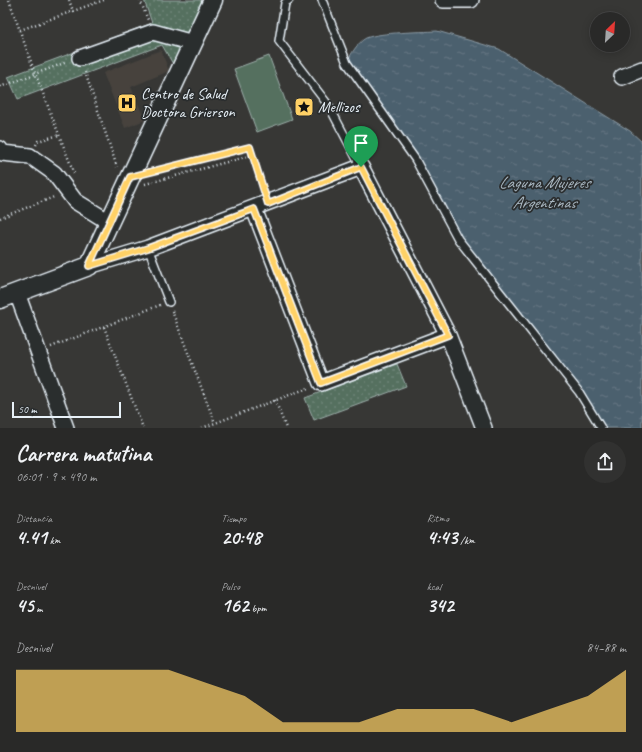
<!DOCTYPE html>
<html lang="es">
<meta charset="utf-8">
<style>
body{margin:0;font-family:Caveat,sans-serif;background:#313130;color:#f1f3f6;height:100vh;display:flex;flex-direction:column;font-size:15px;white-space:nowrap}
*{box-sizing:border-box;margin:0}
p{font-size:13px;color:#a5a6a8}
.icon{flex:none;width:22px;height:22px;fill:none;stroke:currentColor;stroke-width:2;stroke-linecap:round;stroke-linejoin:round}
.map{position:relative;height:428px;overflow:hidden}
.sheet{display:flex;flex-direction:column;background:#292928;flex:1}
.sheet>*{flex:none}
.needle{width:26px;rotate:25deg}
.tools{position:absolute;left:590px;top:12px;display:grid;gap:8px}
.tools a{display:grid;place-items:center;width:40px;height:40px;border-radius:50%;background:#292928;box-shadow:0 2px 10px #0003,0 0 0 1px #454545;font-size:20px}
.scale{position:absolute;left:12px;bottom:10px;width:109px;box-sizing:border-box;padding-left:4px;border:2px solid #e8f1f8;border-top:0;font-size:11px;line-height:14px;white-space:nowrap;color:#e8f1f8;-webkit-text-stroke:3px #2a2d2e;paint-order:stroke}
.pin{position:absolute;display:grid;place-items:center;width:34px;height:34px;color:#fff;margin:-41px -17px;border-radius:50% 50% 50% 0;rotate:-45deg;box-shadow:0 0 4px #0007}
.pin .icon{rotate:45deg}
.round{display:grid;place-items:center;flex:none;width:42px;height:42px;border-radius:21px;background:#313130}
.headline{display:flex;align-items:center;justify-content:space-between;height:68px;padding:0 16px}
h1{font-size:22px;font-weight:700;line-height:30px}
.figures{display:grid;grid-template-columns:repeat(3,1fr);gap:6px;height:68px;padding:4px 16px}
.figures div{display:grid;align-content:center}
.figures b{font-size:20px;font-weight:700}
.figures small{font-size:11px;font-weight:400}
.figures p{font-size:11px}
.chart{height:112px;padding:8px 16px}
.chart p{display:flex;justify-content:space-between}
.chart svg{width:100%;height:72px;margin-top:4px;fill:#ffd166;opacity:.7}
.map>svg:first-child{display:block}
.built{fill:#47433e}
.park{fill:url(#park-dots);stroke:#9eb0ac}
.garden{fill:#55705f;stroke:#9eb0ac}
.water{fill:url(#water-ripples);stroke:#8a9aa5}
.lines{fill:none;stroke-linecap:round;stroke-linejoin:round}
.service-casing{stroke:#e8f1f8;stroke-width:10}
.minor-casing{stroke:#e8f1f8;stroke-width:18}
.tertiary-casing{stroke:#e8f1f8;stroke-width:21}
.path{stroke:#e8f1f8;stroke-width:2.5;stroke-dasharray:1 3;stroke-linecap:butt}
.service{stroke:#2a2d2e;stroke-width:7}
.minor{stroke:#2a2d2e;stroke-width:15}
.tertiary{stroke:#2a2d2e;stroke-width:18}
.route-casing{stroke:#fff;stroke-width:8}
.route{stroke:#ffd166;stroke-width:5}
.labels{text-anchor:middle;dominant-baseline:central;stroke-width:3.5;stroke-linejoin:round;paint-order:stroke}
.poi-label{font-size:16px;fill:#e8f1f8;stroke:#2a2d2e;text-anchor:start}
.water-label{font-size:17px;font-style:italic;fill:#a9b7c1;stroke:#2a2d2e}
</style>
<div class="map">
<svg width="642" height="428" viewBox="0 0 642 428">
<defs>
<pattern id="park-dots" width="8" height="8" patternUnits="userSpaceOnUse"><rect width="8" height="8" fill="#55705f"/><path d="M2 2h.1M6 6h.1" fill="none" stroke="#6d8577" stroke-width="1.8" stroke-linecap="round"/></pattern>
<pattern id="water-ripples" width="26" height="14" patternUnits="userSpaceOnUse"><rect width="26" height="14" fill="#4b606e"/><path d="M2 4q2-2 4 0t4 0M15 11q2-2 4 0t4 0" fill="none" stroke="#657783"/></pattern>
</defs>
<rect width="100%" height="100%" fill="#373735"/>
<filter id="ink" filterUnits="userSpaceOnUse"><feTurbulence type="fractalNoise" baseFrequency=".025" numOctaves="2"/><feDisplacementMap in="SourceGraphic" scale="8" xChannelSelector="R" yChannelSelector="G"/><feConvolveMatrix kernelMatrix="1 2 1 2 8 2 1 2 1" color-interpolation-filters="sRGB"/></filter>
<g filter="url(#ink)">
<path class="built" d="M161,50L169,71L131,87L145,120L125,128L103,73Z"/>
<path class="park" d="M144,0H206L173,64L162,45L18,99L8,77L152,23Z
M397,364L406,386L314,420L305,398Z"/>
<path class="garden" d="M269,56L292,119L257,132L234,69Z"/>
<path class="water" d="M437,31L499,49L630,131L642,142V428H601L579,392L458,239L415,159L347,63C350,55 358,42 366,38C381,32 420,32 437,31Z"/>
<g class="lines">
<g class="service-casing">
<path id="service" d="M289,0L285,3L279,41L329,106L361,167
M322,0L347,63L415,159L458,239L579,392L601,428
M148,248L169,302"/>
</g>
<g class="minor-casing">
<path id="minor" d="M443,0H471
M80,58L153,32L193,43
M622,77L642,69
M0,149L2,153L30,156L54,173L75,201L109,222
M254,209L321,383L448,335
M89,266L148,248L361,167L448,335L484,428
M17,293L66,428"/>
</g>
<g class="tertiary-casing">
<path id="tertiary" d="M0,299L89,266L213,0"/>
</g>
<path class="path" d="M9,0L35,73L74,173
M69,0L73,11
M140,0L148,20
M20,30L104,0
M85,72L117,167
M0,87L67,62
M36,145L38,141L59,135
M150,172L250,147L263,188
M145,184L253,155
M0,218L54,197
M172,311L215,423
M104,327L143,428
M51,347L160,305
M275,400L286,428
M202,428L308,388"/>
<use href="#service" class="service"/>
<use href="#minor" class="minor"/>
<use href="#tertiary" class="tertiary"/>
</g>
</g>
<g class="lines" filter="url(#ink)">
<g class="route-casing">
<path id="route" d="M250,147L268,204L361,167L448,335L321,383L254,209L148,248L89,266L130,177Z"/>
</g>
<use href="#route" class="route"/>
</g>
<defs>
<g id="hospital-square" transform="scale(1)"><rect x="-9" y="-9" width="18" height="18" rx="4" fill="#ffd166" stroke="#2a2d2e"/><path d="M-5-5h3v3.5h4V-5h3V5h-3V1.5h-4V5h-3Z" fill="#111"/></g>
<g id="sight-square" transform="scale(1)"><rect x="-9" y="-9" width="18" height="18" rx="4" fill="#ffd166" stroke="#2a2d2e"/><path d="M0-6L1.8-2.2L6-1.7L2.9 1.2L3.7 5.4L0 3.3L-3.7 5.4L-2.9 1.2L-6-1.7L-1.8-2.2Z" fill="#111"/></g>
</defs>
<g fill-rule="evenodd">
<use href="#hospital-square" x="127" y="103"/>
<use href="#sight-square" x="304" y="107"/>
</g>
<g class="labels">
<g class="poi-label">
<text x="141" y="94">Centro de Salud<tspan x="141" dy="18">Doctora Grierson</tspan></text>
<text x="318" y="107">Mellizos</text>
</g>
<g class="water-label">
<text x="544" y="182">Laguna Mujeres<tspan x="544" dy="20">Argentinas</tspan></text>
</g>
</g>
</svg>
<div class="tools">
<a><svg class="needle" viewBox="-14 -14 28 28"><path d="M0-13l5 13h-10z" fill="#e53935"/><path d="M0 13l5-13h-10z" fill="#a5a6a8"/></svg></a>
</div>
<div class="scale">50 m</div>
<div class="pin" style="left:361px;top:167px;background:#1e9e55"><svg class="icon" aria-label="arrive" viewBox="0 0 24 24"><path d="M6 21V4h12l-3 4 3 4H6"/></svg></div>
</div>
<section class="sheet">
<div class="headline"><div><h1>Carrera matutina</h1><p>06:01 · 9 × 490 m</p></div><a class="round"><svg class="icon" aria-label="share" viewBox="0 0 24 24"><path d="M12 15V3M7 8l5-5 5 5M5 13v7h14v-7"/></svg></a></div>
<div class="figures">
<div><p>Distancia</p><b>4.41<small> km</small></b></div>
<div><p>Tiempo</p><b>20:48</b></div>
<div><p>Ritmo</p><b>4:43<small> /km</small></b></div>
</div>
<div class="figures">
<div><p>Desnivel</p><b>45<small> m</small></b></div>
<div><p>Pulso</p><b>162<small> bpm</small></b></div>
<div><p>kcal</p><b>342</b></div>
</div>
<div class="chart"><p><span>Desnivel</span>84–88 m</p>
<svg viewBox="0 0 160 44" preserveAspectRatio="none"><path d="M0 44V6L10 6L20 6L30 6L40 6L50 14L60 22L70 38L80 38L90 38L100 30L110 30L120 30L130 38L140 30L150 22L160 6V44z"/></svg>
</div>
</section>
